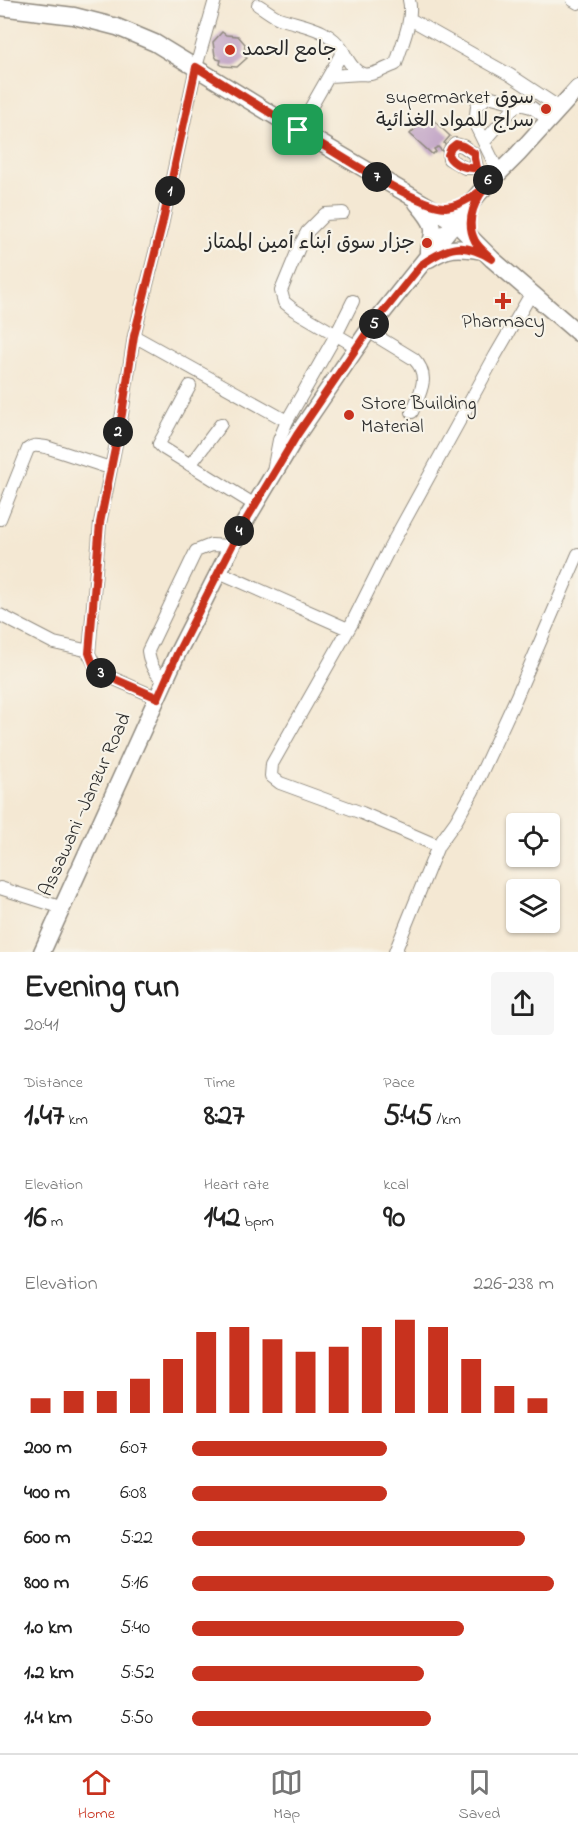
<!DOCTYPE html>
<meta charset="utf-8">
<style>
body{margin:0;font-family:"Indie Flower","Playpen Sans Arabic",sans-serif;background:#f6f6f6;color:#222;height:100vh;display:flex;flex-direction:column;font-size:22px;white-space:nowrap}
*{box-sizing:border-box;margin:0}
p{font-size:20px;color:#767676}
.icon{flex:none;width:33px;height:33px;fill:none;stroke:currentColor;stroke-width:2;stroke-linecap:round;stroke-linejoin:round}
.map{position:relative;height:952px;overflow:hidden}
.panel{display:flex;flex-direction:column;background:#fff;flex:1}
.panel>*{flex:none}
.buttons{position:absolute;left:506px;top:813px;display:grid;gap:12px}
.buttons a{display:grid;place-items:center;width:54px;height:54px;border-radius:6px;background:#fff;box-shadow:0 2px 4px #0004;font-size:30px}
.pin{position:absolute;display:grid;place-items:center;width:51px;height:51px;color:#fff;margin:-26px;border-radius:12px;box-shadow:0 3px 9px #0006}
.km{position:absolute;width:30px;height:30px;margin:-15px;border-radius:50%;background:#222;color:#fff;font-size:16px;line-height:30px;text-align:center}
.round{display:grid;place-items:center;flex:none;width:63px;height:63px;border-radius:6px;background:#f6f6f6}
.head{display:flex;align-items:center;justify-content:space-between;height:102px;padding:0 24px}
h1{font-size:33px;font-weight:700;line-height:45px}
.stats{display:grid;grid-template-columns:repeat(3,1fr);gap:9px;height:102px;padding:6px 24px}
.stats div{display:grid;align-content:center}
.stats b{font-size:30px;font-weight:700}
.stats small{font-size:16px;font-weight:400}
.stats p{font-size:16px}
.chart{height:168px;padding:12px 24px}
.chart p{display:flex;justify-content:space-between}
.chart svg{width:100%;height:108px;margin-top:6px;stroke:#c8321e;stroke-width:6}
ul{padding:0 24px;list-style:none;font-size:20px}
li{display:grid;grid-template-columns:96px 72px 1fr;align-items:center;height:45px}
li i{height:15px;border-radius:8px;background:#c8321e}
.tab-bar{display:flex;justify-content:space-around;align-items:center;height:84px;border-top:2px solid #e0e0e0;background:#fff;font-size:16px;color:#767676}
.tab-bar a{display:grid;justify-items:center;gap:3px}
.tab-bar .on{color:#c8321e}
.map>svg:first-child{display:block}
.building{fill:#bd9ec3}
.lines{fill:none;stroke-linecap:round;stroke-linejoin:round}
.minor-casing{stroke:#908a7f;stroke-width:14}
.major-casing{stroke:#908a7f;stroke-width:19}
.minor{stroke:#fff;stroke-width:12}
.major{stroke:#fff;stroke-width:16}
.route-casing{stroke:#fff;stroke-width:12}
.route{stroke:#c8321e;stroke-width:8}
.poi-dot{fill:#c8321e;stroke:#f7f3e8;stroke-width:2}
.labels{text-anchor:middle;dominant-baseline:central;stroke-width:4.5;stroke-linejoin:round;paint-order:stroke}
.poi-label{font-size:20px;fill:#2b2b2b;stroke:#f7f3e8;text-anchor:start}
.street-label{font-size:20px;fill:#2b2b2b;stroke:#f7f3e8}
</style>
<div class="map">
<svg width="578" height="952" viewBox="0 0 578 952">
<rect width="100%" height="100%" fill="#f7f3e8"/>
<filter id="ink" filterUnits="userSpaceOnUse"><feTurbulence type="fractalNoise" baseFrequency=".0167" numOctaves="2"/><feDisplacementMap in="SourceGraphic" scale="12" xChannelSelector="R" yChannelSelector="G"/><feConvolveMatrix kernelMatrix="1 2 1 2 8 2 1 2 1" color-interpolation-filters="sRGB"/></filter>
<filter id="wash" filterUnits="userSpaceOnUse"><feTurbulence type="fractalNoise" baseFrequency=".008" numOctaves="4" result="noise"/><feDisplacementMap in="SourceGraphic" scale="24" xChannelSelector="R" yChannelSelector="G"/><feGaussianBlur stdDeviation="1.35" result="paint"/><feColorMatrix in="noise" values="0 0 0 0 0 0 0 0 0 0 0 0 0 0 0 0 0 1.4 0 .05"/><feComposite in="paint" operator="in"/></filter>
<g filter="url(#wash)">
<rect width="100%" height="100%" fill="#f4e8d3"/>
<g id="blocks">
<path class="building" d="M222,32L226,35L238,36L245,44L244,55L247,58L237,67L223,66L220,64L221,60L217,59L215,56L213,42Z
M428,115L450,136L444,143L447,148L442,151L438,147L434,149L436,152L432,154L410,134Z"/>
</g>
</g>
<g filter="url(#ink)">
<use href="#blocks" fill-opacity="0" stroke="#908a7f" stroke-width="1.5"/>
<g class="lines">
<g class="minor-casing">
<path id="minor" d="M573,0L578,3
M258,5C265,9 272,15 279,18C302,26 330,28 343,51L298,130
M410,19L510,75L560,108
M343,51C359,83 367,77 396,64C401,46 414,19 409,0
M329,76L362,74
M484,142L517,104
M455,144L463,146L474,154L477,168H465L449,159V151Z
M499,173L475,124L477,106L488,96L531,107L549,120
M343,213L325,214L307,232L300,245L281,291L284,302L294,310L357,347
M531,294L495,356L388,551L352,623L272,764L271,776L280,783L362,813L438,846L456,821L473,791L516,698L578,554
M368,331L414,359C431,376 420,393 412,412
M134,336L287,421L279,440L273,471
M190,386L159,444L163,448L255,505
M287,421L336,335L353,301
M190,465L221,424
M0,519L28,449C34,444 38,446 46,447L110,468
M219,572L348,629
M0,615L54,643L85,650C94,656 90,665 103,674L158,698
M89,653L100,523L122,414L134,336L162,225L196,67L215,0
M165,682C154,672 150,665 148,651L196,551L211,545L232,546
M0,888L63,908
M395,952L438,846"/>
</g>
<g class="major-casing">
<path id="major" d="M0,7L74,16L117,27L155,43L273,115L455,222L492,259L578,333
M417,203C433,222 438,227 428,251
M429,259C448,247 456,247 478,250
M42,952L177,654L240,530L297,435L368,331L455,222L480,192L518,154L578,88"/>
</g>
<use href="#minor" class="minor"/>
<use href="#major" class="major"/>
</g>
</g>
<g class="lines" filter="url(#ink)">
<g class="route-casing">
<path id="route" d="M298,130L196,67L162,225L134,336L122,414L100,523L89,653L93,664L103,674L158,698L177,654L240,530L297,435L368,331L421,265C448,246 463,241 492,259C486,253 479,248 475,241C464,220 476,197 490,182L477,168L474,153L463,146L456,144L451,148L448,155C453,165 466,169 477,168L490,182C481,192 461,206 446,207C419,209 326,146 298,130"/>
</g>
<use href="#route" class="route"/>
</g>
<g class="poi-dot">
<circle cx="230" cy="50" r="6"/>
<circle cx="546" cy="109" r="6"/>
<circle cx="427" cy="243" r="6"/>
<path d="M500 292h6v6h6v6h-6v6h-6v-6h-6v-6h6z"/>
<circle cx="349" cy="415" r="6"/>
</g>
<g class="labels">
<g class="poi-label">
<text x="242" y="50">جامع الحمد</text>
<text x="534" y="98" text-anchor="end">supermarket سوق<tspan x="534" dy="23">سراج للمواد الغذائية</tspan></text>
<text x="415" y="243" text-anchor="end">جزار سوق أبناء أمين الممتاز</text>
<text x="503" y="322" text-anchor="middle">Pharmacy</text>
<text x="361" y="404">Store Building<tspan x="361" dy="23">Material</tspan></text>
</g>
<g class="street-label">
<text transform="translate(86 805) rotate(-66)">Assawani -Janzur Road</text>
</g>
</g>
</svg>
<div class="buttons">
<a><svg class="icon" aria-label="locate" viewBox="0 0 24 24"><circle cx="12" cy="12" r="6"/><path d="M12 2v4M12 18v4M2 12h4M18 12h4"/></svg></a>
<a><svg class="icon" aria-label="layers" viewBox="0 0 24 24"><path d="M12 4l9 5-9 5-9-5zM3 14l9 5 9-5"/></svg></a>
</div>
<div class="pin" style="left:298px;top:130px;background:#1e9e55"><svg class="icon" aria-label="arrive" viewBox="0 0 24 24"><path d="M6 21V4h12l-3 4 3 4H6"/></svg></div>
<b class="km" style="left:170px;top:191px">1</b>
<b class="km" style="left:118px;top:432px">2</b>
<b class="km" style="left:101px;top:673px">3</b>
<b class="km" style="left:239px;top:531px">4</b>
<b class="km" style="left:374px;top:324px">5</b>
<b class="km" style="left:488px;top:180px">6</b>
<b class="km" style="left:377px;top:177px">7</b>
</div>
<section class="panel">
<div class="head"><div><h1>Evening run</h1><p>20:41</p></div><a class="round"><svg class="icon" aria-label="share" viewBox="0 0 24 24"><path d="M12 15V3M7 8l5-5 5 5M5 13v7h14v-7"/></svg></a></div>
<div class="stats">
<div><p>Distance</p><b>1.47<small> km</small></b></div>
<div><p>Time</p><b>8:27</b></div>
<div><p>Pace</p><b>5:45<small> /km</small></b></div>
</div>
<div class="stats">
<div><p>Elevation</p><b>16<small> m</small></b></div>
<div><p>Heart rate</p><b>142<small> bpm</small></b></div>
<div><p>kcal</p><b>90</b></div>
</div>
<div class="chart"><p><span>Elevation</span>226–238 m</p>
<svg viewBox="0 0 160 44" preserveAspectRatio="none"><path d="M5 44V38M15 44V35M25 44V35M35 44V30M45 44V22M55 44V11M65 44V9M75 44V14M85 44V19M95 44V17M105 44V9M115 44V6M125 44V9M135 44V22M145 44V33M155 44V38"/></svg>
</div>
<ul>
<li><b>200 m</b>6:07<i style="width:54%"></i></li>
<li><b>400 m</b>6:08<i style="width:54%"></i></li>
<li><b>600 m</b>5:22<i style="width:92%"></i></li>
<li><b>800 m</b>5:16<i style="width:100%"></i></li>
<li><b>1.0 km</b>5:40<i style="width:75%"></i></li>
<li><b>1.2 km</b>5:52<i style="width:64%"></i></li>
<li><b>1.4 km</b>5:50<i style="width:66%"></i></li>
</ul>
</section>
<nav class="tab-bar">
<a class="on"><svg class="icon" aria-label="home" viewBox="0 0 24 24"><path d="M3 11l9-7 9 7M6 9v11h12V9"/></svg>Home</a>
<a><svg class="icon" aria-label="map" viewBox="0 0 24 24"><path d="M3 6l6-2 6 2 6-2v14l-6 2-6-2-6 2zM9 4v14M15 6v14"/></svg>Map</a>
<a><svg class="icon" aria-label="saved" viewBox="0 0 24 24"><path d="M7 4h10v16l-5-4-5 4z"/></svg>Saved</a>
</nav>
